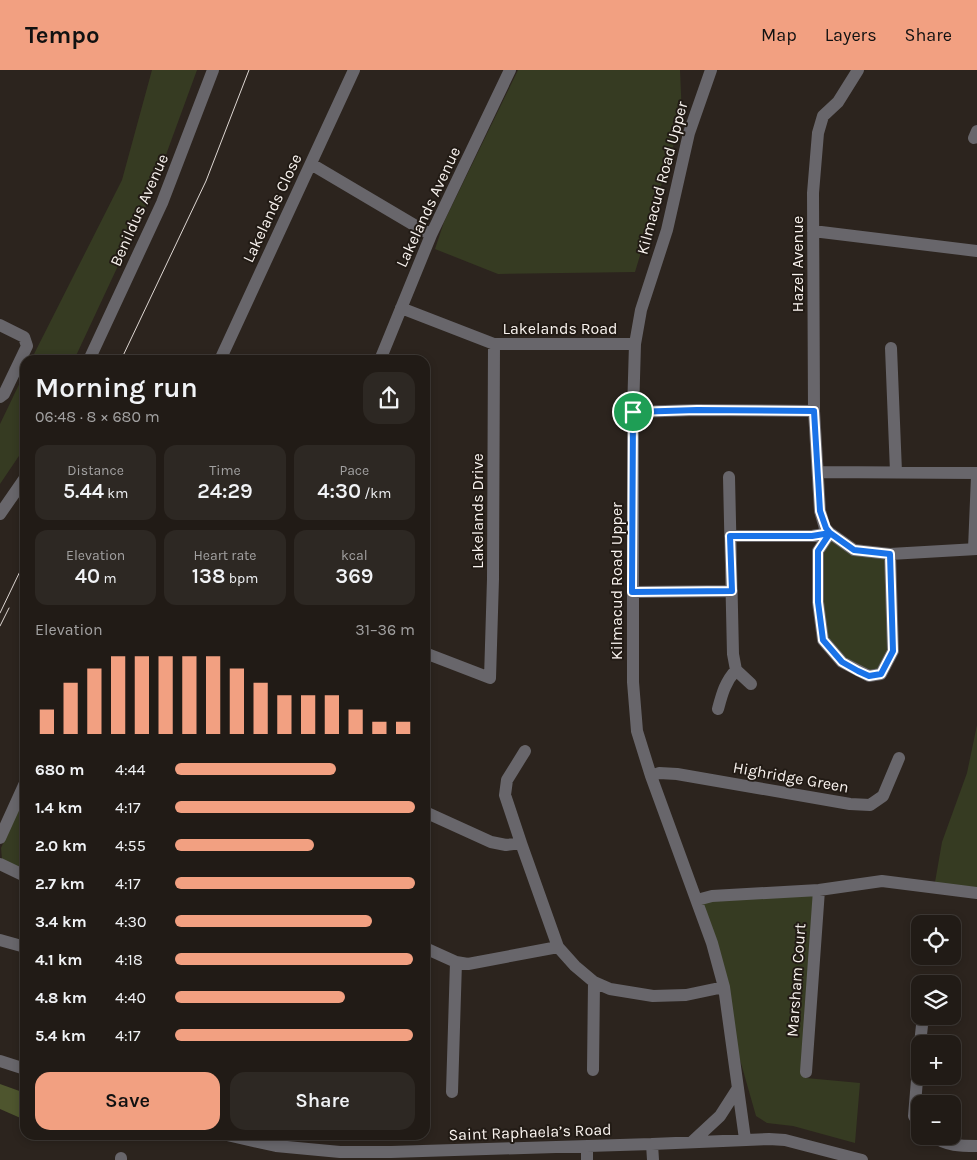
<!DOCTYPE html>
<meta charset="utf-8">
<style>
body{margin:0;font-family:Karla,sans-serif;background:#2d2823;color:#f1f3f6;height:100vh;display:flex;flex-direction:column;font-size:19px;white-space:nowrap}
*{box-sizing:border-box;margin:0}
p{font-size:16px;color:#a2a1a1}
.icon{flex:none;width:28px;height:28px;fill:none;stroke:currentColor;stroke-width:2;stroke-linecap:round;stroke-linejoin:round}
.map{position:relative;flex:1;overflow:hidden}
.side{position:absolute;left:20px;top:285px;width:410px;height:785px;display:flex;flex-direction:column;background:#211b16;border-radius:15px;box-shadow:0 2px 8px #0003,0 0 0 1px #3e3935}
.side>*{flex:none}
.fabs{position:absolute;left:911px;top:845px;display:grid;gap:10px}
.fabs a{display:grid;place-items:center;width:50px;height:50px;border-radius:10px;background:#211b16;box-shadow:0 2px 8px #0003,0 0 0 1px #3e3935;font-size:25px}
.pin{position:absolute;display:grid;place-items:center;width:42px;height:42px;color:#fff;margin:-21px;border:2px solid #fff;border-radius:50%;box-shadow:0 1px 5px #0007}
.round{display:grid;place-items:center;flex:none;width:52px;height:52px;border-radius:15px;background:#2d2823}
.summary{display:flex;align-items:center;justify-content:space-between;height:85px;padding:0 15px}
h1{font-size:28px;font-weight:600;line-height:38px}
.stats{display:grid;grid-template-columns:repeat(3,1fr);gap:8px;height:85px;padding:5px 15px}
.stats div{display:grid;align-content:center;border-radius:12px;background:#2d2823;text-align:center}
.stats b{font-size:21px;font-weight:600}
.stats small{font-size:14px;font-weight:400}
.stats p{font-size:14px}
.chart{height:140px;padding:10px 15px}
.chart p{display:flex;justify-content:space-between}
.chart svg{width:100%;height:90px;margin-top:5px;stroke:#f2a081;stroke-width:6}
.action{display:flex;gap:10px;margin-top:auto;padding:10px 15px}
.action a{flex:1;height:58px;border-radius:15px;background:#f2a081;color:#111;font-size:20px;font-weight:600;line-height:58px;text-align:center}
.action a+a{background:#2d2823;color:#f1f3f6}
ul{padding:0 15px;list-style:none;font-size:16px}
li{display:grid;grid-template-columns:80px 60px 1fr;align-items:center;height:38px}
li i{height:12px;border-radius:6px;background:#f2a081}
header{display:flex;align-items:center;gap:30px;box-sizing:border-box;height:70px;padding:0 25px;background:#f2a081;color:#111}
header strong{font-size:24px}
nav{display:flex;gap:28px;margin-inline-start:auto;font-size:18px}
.map>svg:first-child{display:block}
.green{fill:#363b22}
.forest{fill:#4e552e}
.lines{fill:none;stroke-linecap:round;stroke-linejoin:round}
.minor{stroke:#68666b;stroke-width:12}
.tram{stroke:#ded7d3;stroke-width:1}
.route-casing{stroke:#fff;stroke-width:10}
.route{stroke:#1a73e8;stroke-width:6}
.labels{text-anchor:middle;dominant-baseline:central;stroke-width:4;stroke-linejoin:round;paint-order:stroke}
.street-label{font-size:16px;fill:#f9f3ef;stroke:#221b15}
</style>
<header>
<strong>Tempo</strong>
<nav><a>Map</a><a>Layers</a><a>Share</a></nav>
</header>
<div class="map">
<svg width="977" height="1090" viewBox="0 0 977 1090">
<rect width="100%" height="100%" fill="#2c241e"/>
<path class="green" d="M152,0H197L152,123L74,290H31L122,110Z
M518,0H680L682,47L635,202L498,204L435,179L444,152Z
M25,302V377L0,414V354Z
M830,463L854,480L890,484L893,581L881,603L869,606L823,570L818,481Z
M977,655V823L934,818L942,772L967,703Z
M25,725V804L2,789L1,778Z
M819,820L806,1008L860,1013L855,1073L793,1056L767,1053L756,1046L731,958L697,830Z"/>
<path class="forest" d="M0,1014L25,1023V1050L0,1039Z"/>
<g class="lines">
<path class="minor" d="M711,0L689,63L667,160L641,240L635,274L633,342V612L637,661L651,706L712,873L724,917L745,1069
M858,0L838,32L823,46L818,63L813,123L814,341L820,441L825,458L830,463L818,481V532L823,570L842,592L869,606L881,604L893,581L890,484
M974,68L977,61
M311,94L431,165
M813,161L977,181
M401,238L494,274H635
M0,255L24,267L27,276L4,324L0,327
M891,278L896,402
M89,290L162,133L213,0
M220,290L354,0
M380,290L431,165L510,0
M633,342L697,340L814,341
M818,402L977,403
M0,444L25,408
M730,466H812L830,463L854,480L890,484L977,479
M974,479L977,406
M633,522L732,521
M425,583L490,608L493,509L494,274
M736,600L751,614
M718,639C722,624 725,612 736,600L733,584L729,407
M651,706L659,703L677,704L850,734L870,735L883,726L899,688
M425,742L491,772L506,775L521,773L505,725L507,710L525,681
M0,768L25,713
M521,773L558,877L575,896L594,912L610,919L653,926L686,925L724,917
M0,794L25,806
M697,830L712,826L819,820L882,811L977,823
M0,870L25,877
M425,878L456,892L468,894L558,877
M952,939H953
M920,974L914,1046L920,1056
M920,974L923,946
M0,991L25,999
M593,1000L594,912
M806,1002L819,820
M452,1022L456,892
M227,1065L276,1076L340,1082H391L652,1074L769,1069L785,1070L862,1090
M933,1066C946,1076 961,1076 977,1076
M692,1072L720,1046L738,1018
M652,1074L653,1090
M587,1076V1090
M121,1090V1088"/>
<path class="tram" d="M121,290L206,111L249,0
M0,543L25,491
M0,556L9,538"/>
</g>
<g class="lines">
<g class="route-casing">
<path id="route" d="M633,342L632,522L732,521L730,466H812L830,463L818,481V532L823,570L842,592L858,601L869,606L881,604L893,581L890,484L854,480L830,463L826,458L820,441L814,341L697,340L633,342"/>
</g>
<use href="#route" class="route"/>
</g>
<g class="labels">
<g class="street-label">
<text transform="translate(662 108) rotate(-75)">Kilmacud Road Upper</text>
<text transform="translate(428 137) rotate(-65)">Lakelands Avenue</text>
<text transform="translate(272 138) rotate(-65)">Lakelands Close</text>
<text transform="translate(139 140) rotate(-66)">Benildus Avenue</text>
<text transform="translate(797 194) rotate(-90)">Hazel Avenue</text>
<text x="560" y="258">Lakelands Road</text>
<text transform="translate(477 441) rotate(-90)">Lakelands Drive</text>
<text transform="translate(616 511) rotate(-90)">Kilmacud Road Upper</text>
<text transform="translate(791 707) rotate(10)">Highridge Green</text>
<text transform="translate(796 910) rotate(-86)">Marsham Court</text>
<text transform="translate(530 1062) rotate(-2)">Saint Raphaela’s Road</text>
</g>
</g>
</svg>
<div class="fabs">
<a><svg class="icon" aria-label="locate" viewBox="0 0 24 24"><circle cx="12" cy="12" r="6"/><path d="M12 2v4M12 18v4M2 12h4M18 12h4"/></svg></a>
<a><svg class="icon" aria-label="layers" viewBox="0 0 24 24"><path d="M12 4l9 5-9 5-9-5zM3 14l9 5 9-5"/></svg></a>
<a>+</a>
<a>−</a>
</div>
<div class="pin" style="left:633px;top:342px;background:#1e9e55"><svg class="icon" aria-label="arrive" viewBox="0 0 24 24"><path d="M6 21V4h12l-3 4 3 4H6"/></svg></div>
<section class="side">
<div class="summary"><div><h1>Morning run</h1><p>06:48 · 8 × 680 m</p></div><a class="round"><svg class="icon" aria-label="share" viewBox="0 0 24 24"><path d="M12 15V3M7 8l5-5 5 5M5 13v7h14v-7"/></svg></a></div>
<div class="stats">
<div><p>Distance</p><b>5.44<small> km</small></b></div>
<div><p>Time</p><b>24:29</b></div>
<div><p>Pace</p><b>4:30<small> /km</small></b></div>
</div>
<div class="stats">
<div><p>Elevation</p><b>40<small> m</small></b></div>
<div><p>Heart rate</p><b>138<small> bpm</small></b></div>
<div><p>kcal</p><b>369</b></div>
</div>
<div class="chart"><p><span>Elevation</span>31–36 m</p>
<svg viewBox="0 0 160 44" preserveAspectRatio="none"><path d="M5 44V32M15 44V19M25 44V12M35 44V6M45 44V6M55 44V6M65 44V6M75 44V6M85 44V12M95 44V19M105 44V25M115 44V25M125 44V25M135 44V32M145 44V38M155 44V38"/></svg>
</div>
<ul>
<li><b>680 m</b>4:44<i style="width:67%"></i></li>
<li><b>1.4 km</b>4:17<i style="width:100%"></i></li>
<li><b>2.0 km</b>4:55<i style="width:58%"></i></li>
<li><b>2.7 km</b>4:17<i style="width:100%"></i></li>
<li><b>3.4 km</b>4:30<i style="width:82%"></i></li>
<li><b>4.1 km</b>4:18<i style="width:99%"></i></li>
<li><b>4.8 km</b>4:40<i style="width:71%"></i></li>
<li><b>5.4 km</b>4:17<i style="width:99%"></i></li>
</ul>
<div class="action"><a>Save</a><a>Share</a></div>
</section>
</div>
